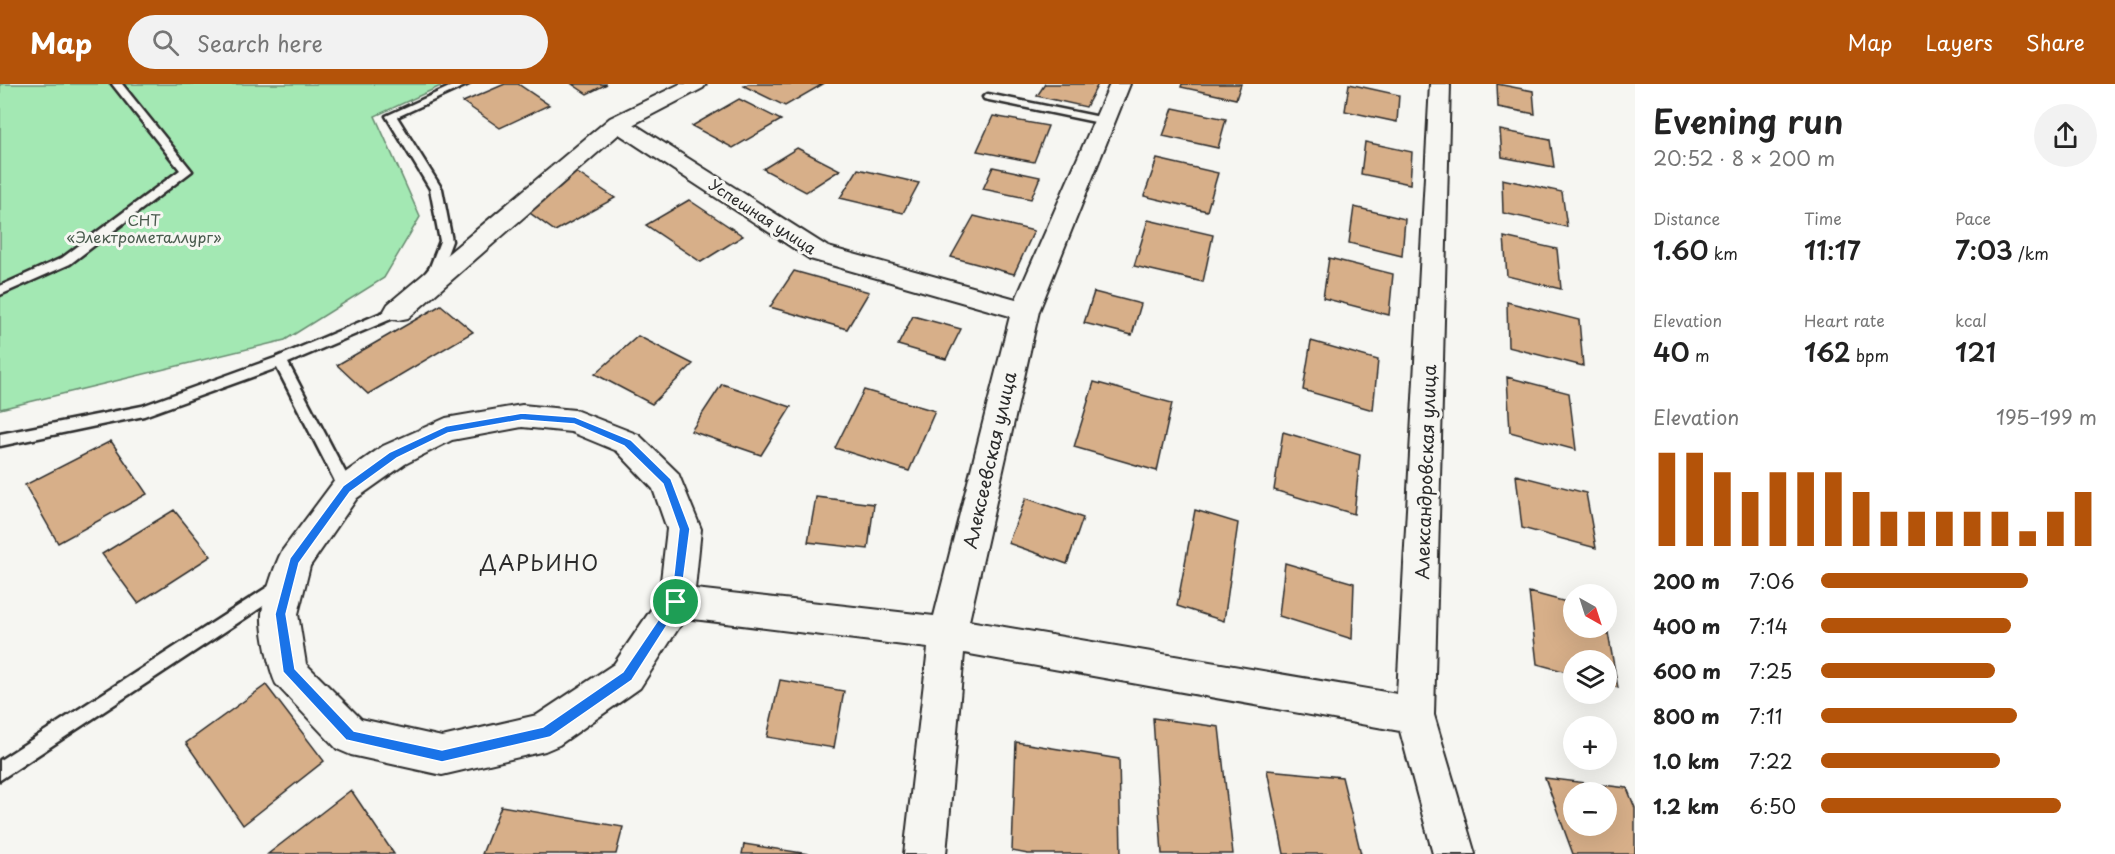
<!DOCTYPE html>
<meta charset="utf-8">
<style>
body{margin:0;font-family:"Playpen Sans",sans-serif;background:#f2f2f2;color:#222;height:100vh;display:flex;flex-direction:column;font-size:22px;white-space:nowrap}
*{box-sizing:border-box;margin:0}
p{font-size:20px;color:#767676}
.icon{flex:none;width:33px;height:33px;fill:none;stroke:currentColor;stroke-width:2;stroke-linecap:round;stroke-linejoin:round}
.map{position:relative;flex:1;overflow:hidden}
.panel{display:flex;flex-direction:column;background:#fff;width:480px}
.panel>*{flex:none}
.needle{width:39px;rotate:141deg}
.fabs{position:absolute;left:1563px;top:500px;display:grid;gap:12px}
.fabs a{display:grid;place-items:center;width:54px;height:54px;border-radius:50%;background:#fff;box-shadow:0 6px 24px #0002;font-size:30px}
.pin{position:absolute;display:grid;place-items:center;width:51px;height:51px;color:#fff;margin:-26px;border:3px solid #fff;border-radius:50%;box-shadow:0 2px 6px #0007}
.round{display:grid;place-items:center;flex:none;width:63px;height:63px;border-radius:32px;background:#f2f2f2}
.overview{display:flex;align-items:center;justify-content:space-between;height:102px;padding:0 18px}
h1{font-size:33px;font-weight:600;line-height:45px}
.figures{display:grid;grid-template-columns:repeat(3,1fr);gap:9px;height:102px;padding:6px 18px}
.figures div{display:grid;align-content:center}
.figures b{font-size:26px;font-weight:600}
.figures small{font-size:16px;font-weight:400}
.figures p{font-size:16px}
.chart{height:168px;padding:12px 18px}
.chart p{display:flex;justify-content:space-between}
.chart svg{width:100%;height:108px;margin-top:6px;stroke:#b45309;stroke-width:6}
ul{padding:0 18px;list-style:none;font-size:20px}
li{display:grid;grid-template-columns:96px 72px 1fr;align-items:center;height:45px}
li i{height:15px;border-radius:8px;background:#b45309}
header{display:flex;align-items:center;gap:36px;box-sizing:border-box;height:84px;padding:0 30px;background:#b45309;color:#fff}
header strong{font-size:28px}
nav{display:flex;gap:33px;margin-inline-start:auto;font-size:21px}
.search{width:420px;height:54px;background:#f2f2f2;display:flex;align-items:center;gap:15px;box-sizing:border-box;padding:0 21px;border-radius:33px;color:#767676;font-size:22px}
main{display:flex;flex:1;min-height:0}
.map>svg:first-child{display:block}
.green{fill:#a3e8b3;stroke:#678a6f;stroke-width:1.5}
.building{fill:#d7af89;stroke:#2b2b2b;stroke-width:1.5;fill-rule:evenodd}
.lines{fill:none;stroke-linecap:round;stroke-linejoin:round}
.service-casing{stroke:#2b2b2b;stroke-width:5}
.minor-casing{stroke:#2b2b2b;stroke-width:4}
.service{fill:#f6f6f2;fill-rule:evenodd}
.minor{fill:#f6f6f2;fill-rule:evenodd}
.route{fill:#1a73e8;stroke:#fff;stroke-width:1.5;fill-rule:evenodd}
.labels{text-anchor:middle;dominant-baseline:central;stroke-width:6;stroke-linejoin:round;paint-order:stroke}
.far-street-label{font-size:15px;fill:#2b2b2b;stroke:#f6f6f2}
.far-park-label{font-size:15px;fill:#495a4d;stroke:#f6f6f2}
.street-label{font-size:18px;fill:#2b2b2b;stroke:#f6f6f2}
.quarter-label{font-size:21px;letter-spacing:1.5px;fill:#2b2b2b;stroke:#f6f6f2}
</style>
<header>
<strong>Map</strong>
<div class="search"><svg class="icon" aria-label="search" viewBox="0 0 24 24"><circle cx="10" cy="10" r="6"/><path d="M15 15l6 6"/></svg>Search here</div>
<nav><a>Map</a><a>Layers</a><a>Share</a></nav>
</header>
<main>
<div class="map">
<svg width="1635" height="770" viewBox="0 0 1635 770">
<rect width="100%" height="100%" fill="#f6f6f2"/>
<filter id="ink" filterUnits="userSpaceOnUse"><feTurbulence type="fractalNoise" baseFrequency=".0167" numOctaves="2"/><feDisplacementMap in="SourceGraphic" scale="12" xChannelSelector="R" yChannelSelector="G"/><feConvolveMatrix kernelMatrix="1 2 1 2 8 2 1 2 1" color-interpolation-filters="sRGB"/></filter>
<g filter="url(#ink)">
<path class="green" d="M0,0H445L375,32L420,133L384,194L285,256L0,325Z"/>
<path class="building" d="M505,0H518L549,21L500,44L463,18Z
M572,0H607L587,10Z
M748,0H823L785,22L744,2Z
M1045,0H1098L1086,23L1037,12Z
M1182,0H1241L1236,15L1181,3Z
M1349,0L1399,11L1397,38L1345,27Z
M1497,0L1533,7L1535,30L1498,23Z
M739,15L781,36L733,64L692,42Z
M1173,24L1226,35L1218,64L1163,52Z
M993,32L1048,42L1034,78L977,67Z
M1500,46L1550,56L1554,83L1502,73Z
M1365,58L1412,68L1410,100L1361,90Z
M797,64L840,86L806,108L763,85Z
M1157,75L1218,89L1207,127L1144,112Z
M993,83L1040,93L1031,115L983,105Z
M858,85L919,99L903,129L840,114Z
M576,88L615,114L555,147L516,119Z
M1502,95L1562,108L1567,143L1503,129Z
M689,116L743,152L701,178L646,141Z
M1354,123L1405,135L1402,172L1349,159Z
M974,132L1034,147L1014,190L951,173Z
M1148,136L1213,151L1203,198L1134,182Z
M1504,153L1557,165L1561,205L1507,192Z
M1329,174L1393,190L1389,231L1323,214Z
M794,187L869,208L847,245L770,223Z
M1094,208L1141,220L1132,251L1084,239Z
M1507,218L1579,236L1583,282L1508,263Z
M441,221L473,248L368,310L337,281Z
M913,232L961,245L946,275L898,261Z
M638,252L693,280L652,320L595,290Z
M1311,257L1378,276L1373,326L1303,306Z
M1507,293L1569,309L1576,366L1510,348Z
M1094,298L1172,319L1157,387L1074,363Z
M722,300L791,323L761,371L691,347Z
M864,306L935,327L909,387L835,364Z
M1283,348L1360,371L1354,430L1274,406Z
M111,357L147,410L58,459L25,401Z
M1516,391L1586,409L1596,464L1522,444Z
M816,413L874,420L868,465L808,458Z
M1026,414L1083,434L1067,480L1008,459Z
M174,426L211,472L138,519L102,470Z
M1195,426L1238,439L1224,537L1177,522Z
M1285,479L1354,499L1352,555L1279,532Z
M1529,508L1574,520V543H1606V538L1618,604L1606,600V576H1574V590L1537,580Z
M780,596L844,607L834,664L767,653Z
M266,601L324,677L243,741L186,659Z
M1153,634L1219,643L1233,770H1162Z
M1016,658L1119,675L1121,770H1028L1012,767Z
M1267,686L1342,693L1361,770H1284Z
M1545,694L1627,704L1635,724V770H1573ZM1574,708H1606V741H1574Z
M351,706L394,770H268Z
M501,722L623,743L616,770H482Z
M744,760L809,770H742Z"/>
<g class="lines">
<g class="service-casing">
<path id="service" d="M112,0H122L192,87L70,180L0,211V202L62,174L180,86Z
M456,0H469L397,33L442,105L452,157L442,184L431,198L427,199L421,195L430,183L440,157L430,105L386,32Z
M988,10L1105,34L1110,37L1105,40L984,15L983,13Z
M403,217L409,221L403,230L288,279L354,405L351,409H341L277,284L144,332L0,362V350L142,322L275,274L393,224Z
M283,493L289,495L291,500L289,505L0,696V676Z"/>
</g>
<g class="minor-casing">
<path id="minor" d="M680,0H706L703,4L634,40L828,163L1016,215L1110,0H1130L1039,227L969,537L1397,610L1430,0H1450L1434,631L1475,770H1433L1400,647L964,569L946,770H904L928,564L685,534L640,604L559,661L545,667L442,691L351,671L337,665L276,600C269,585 261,547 262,530C263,516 275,480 282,467L335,396L383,362L446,334L522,321L575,326L639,351L678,389L701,445L695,505L934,532L1010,232L810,175L619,50L408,234L398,236L388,234L384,227L388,220L610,34ZM522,343L571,348L617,367L653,405L667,445L659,514L614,580L537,631L442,653L361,635L306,580L298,530L310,482L357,414L405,380L452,356Z"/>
</g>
<use href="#service" class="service"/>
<use href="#minor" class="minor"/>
</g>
</g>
<path class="route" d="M522,329L575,333L631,356L671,395L690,445L680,521L632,596L550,653L442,678L346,656L283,588L275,530L290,474L343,402L390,368L446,342ZM522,336L574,340L624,362L663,400L679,445L671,517L623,588L543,643L442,666L354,647L295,585L286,530L299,479L350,408L397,374L448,349Z"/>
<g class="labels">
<g class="far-street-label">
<text transform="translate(763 132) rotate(33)">Успешная улица</text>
</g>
<g class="far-park-label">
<text x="144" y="135">СНТ<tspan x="144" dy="17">«Электрометаллург»</tspan></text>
</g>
<g class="street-label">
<text transform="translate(989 376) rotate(-77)">Алексеевская улица</text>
<text transform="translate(1425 388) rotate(-88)">Александровская улица</text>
</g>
<g class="quarter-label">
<text x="540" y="478">ДАРЬИНО</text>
</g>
</g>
</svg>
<div class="fabs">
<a><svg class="needle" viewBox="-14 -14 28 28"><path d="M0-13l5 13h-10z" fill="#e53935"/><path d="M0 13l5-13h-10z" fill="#767676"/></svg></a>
<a><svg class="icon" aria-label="layers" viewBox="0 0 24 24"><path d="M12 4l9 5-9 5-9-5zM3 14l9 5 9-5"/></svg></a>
<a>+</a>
<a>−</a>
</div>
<div class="pin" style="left:676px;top:518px;background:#1e9e55"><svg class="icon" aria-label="arrive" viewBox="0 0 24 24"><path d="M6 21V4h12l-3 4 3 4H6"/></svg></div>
</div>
<section class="panel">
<div class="overview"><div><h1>Evening run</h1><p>20:52 · 8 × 200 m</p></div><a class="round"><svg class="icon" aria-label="share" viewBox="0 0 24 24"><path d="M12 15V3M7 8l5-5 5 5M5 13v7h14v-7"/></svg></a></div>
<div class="figures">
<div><p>Distance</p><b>1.60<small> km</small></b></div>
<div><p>Time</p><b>11:17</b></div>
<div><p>Pace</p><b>7:03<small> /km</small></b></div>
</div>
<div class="figures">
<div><p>Elevation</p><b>40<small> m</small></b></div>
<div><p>Heart rate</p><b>162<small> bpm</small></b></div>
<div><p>kcal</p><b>121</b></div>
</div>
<div class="chart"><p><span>Elevation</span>195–199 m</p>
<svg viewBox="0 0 160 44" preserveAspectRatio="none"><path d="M5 44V6M15 44V6M25 44V14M35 44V22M45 44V14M55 44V14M65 44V14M75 44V22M85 44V30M95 44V30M105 44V30M115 44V30M125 44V30M135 44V38M145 44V30M155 44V22"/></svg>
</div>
<ul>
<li><b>200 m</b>7:06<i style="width:75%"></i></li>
<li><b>400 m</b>7:14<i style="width:69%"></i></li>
<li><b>600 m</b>7:25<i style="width:63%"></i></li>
<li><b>800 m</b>7:11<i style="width:71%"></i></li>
<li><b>1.0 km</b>7:22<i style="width:65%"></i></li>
<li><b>1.2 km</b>6:50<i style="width:87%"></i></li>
</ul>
</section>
</main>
